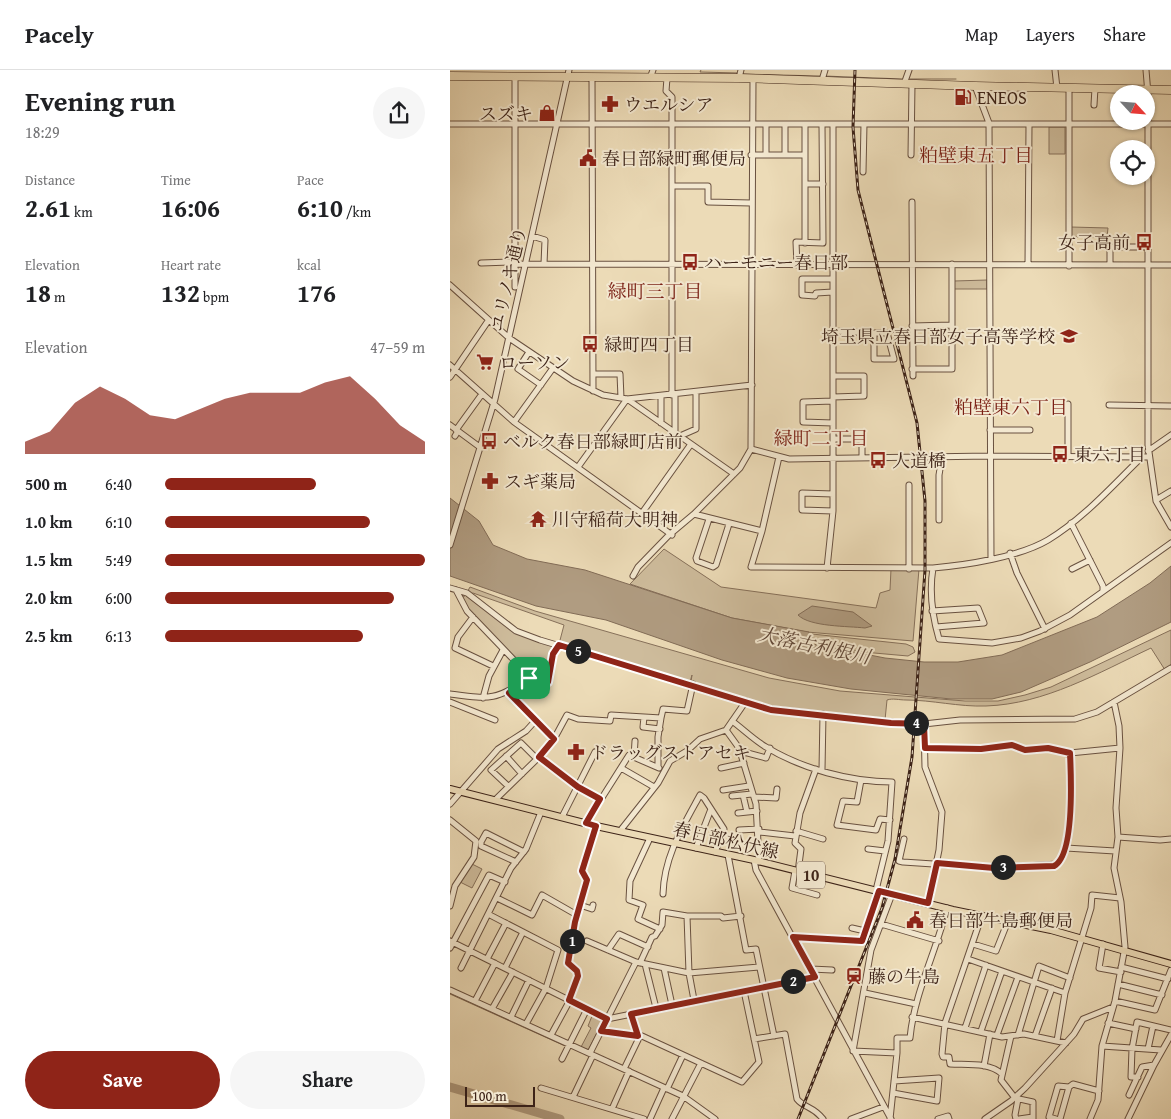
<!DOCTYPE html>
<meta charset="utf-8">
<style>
body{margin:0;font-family:"Gentium Book Plus","Noto Serif JP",serif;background:#f6f6f6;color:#202124;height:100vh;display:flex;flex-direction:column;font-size:19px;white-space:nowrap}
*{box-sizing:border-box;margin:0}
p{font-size:16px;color:#757577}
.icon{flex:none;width:28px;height:28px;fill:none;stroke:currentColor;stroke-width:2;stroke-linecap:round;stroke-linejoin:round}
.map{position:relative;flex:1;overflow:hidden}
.sheet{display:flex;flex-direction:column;background:#fff;width:450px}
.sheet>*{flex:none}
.needle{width:32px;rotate:116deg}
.fabs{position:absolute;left:660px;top:15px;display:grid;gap:10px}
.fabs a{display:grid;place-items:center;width:45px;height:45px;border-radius:50%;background:#fff;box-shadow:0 1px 4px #0004;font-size:25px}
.scale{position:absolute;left:15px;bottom:12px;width:70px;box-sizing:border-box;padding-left:5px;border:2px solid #3d2318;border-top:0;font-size:14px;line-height:18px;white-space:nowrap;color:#3d2318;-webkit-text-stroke:4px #f3e8d0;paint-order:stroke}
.pin{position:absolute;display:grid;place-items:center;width:42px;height:42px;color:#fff;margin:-21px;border-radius:10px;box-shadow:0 2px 8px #0006}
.km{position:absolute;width:25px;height:25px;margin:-12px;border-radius:50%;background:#222;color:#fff;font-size:14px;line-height:25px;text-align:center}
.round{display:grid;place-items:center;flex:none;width:52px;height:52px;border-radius:26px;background:#f6f6f6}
.summary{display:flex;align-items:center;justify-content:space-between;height:85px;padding:0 25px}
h1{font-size:28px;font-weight:600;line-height:38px}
.stats{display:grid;grid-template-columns:repeat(3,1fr);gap:8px;height:85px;padding:5px 25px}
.stats div{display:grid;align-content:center}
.stats b{font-size:25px;font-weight:600}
.stats small{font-size:14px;font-weight:400}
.stats p{font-size:14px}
.chart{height:140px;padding:10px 25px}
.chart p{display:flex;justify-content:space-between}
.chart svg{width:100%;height:90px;margin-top:5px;fill:#8f2418;opacity:.7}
.action{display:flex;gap:10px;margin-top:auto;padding:10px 25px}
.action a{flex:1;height:58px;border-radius:30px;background:#8f2418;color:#fff;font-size:20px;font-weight:600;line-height:58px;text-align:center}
.action a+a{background:#f6f6f6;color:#202124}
ul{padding:0 25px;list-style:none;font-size:16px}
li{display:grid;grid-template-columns:80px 60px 1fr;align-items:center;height:38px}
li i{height:12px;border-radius:6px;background:#8f2418}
header{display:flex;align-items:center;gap:30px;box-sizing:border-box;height:70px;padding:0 25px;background:#fff;border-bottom:1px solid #e0e0e0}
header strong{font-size:24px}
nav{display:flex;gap:28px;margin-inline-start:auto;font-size:18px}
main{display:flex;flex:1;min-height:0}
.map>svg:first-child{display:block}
.green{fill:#cebc9c;stroke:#86705a}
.water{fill:#b09c81;stroke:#826c57}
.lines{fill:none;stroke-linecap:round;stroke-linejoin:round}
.stream{stroke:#826c57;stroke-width:1}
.river{stroke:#b09c81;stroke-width:9}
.minor-casing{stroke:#695140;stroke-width:7}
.major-casing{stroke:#3d2318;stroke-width:8}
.highway-casing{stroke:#3d2318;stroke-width:9}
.minor{stroke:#f3e8d0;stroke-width:5}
.major{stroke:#ecdbb7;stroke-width:6}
.highway{stroke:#ecdbb7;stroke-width:8}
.rail-casing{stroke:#3d2318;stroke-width:3}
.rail{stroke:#f3e8d0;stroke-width:1;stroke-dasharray:4;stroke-linecap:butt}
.route-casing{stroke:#fff;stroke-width:10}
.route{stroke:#8f2418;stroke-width:6}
.labels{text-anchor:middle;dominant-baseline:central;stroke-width:4;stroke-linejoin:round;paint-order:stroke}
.shield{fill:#f3e8d0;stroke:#745e4f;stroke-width:1}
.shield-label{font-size:16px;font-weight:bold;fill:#3d2318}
.poi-label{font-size:18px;fill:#3d2318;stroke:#f3e8d0;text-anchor:start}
.street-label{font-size:18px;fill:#3d2318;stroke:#f3e8d0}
.neighbourhood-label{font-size:19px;fill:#7a1f14;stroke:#f3e8d0}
.water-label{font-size:19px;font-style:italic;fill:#604738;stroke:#f3e8d0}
</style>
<header>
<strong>Pacely</strong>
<nav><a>Map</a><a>Layers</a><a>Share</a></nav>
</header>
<main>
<section class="sheet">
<div class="summary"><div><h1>Evening run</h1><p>18:29</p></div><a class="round"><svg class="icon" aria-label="share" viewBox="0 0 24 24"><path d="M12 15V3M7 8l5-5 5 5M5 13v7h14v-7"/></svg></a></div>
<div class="stats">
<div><p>Distance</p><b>2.61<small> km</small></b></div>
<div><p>Time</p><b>16:06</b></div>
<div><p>Pace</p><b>6:10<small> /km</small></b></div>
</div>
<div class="stats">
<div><p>Elevation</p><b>18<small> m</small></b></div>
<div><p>Heart rate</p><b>132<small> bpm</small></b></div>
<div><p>kcal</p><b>176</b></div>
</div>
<div class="chart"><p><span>Elevation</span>47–59 m</p>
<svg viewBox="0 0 160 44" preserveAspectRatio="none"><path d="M0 44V38L10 33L20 19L30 11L40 17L50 25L60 27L70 22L80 17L90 14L100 14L110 14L120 9L130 6L140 17L150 30L160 38V44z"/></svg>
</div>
<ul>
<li><b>500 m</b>6:40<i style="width:58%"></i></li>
<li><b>1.0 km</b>6:10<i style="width:79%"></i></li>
<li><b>1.5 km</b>5:49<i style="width:100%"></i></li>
<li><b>2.0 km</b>6:00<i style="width:88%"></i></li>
<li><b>2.5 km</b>6:13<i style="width:76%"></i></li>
</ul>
<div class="action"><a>Save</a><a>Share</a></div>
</section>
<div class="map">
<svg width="721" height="1049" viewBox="0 0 721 1049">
<rect width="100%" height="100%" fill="#ecdbb7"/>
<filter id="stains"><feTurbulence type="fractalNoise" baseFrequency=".004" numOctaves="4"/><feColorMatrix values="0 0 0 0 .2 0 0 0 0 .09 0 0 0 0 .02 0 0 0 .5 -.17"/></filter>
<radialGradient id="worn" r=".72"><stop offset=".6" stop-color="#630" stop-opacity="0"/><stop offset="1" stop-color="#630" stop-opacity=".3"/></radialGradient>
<path class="green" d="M599,57H615V84H599Z
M621,157L658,158L657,167H621Z
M537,210V219H504V211Z
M214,479L271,517L426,538L430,523L440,520L441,499H469L463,571L357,562L282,548L180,514Z
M20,517L85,541L319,608L390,621L515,631H548L575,625L601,617L721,560V595L715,600L701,578C648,603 595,634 536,636C509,637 482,630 456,630C449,630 443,628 437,630L435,650L321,637L241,612L242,605L240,612L114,576L109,574L114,555L23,523L20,524L19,528L65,562L107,576L96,611L87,612L15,536L9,527L15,526Z
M362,564L456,574L463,577L465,582L458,586L413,582L366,572L362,570Z
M22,794L32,799L22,818L10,812Z
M142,946L153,952L138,980L131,977L141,958L138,956Z"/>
<path class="water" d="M0,428L29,451L43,475L77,489L135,500L282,548L359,562L358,573L435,588L474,592H508L552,585L647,547L700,513L721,496V552L640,592L571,622L542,629H501L401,619L337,608L272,590L156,550L86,536L0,506Z
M362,536L403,542L422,556L415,558C398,556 360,557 348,545Z"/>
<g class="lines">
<path class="stream" d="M251,0L250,2L288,3
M292,4L370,6
M374,6L453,9
M459,9H506
M0,924L115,976"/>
<path class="river" d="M0,1017L110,1049"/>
<g class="minor-casing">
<path id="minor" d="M605,0L607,18
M696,0L698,24V375L706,431L721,457
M142,8L143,321
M200,8L203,0
M217,8L216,21L222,27V325
M289,8L291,0
M372,10L375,0
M454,14L459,0
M525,16L539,53L541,488
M644,35L645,18
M0,54H105
M109,54H721
M355,55V173
M301,85H354
M316,85V55
M335,85V55
M461,85L462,14
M413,102L414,54
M355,114H373
M222,116H258V132L301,133
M462,132L463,306
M82,166L95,170L94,194
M31,193L64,192
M64,194L721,195
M347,195L346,172L373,173L372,55
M578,195L579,55
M660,195V177H698
M619,196V18
M0,215L59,268L123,311L153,325L177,329L302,315
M65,217V8
M383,222L366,223L365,226L352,225V209H383
M462,256L502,255
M383,261L424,263V289H444L437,263H424
M79,282L68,299L91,315
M0,295L64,352L222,465
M462,299H502V194
M143,304H170L171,328
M0,307L38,251
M225,325V362
M211,326V353
M383,327L414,326V306H384
M383,331L353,332V352L383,353
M659,335L721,336
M64,352L103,298
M0,355L8,361L5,366
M6,360L32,324
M540,360H580
M8,361L31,378
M230,366L246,359V322
M383,369H412V387
M301,379L339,389L540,386L699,387
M698,381L721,365
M329,387L312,461L301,497L483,498
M618,387V334
M690,389C661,417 633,449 598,470C569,487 517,495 483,498C479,522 482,545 489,569L542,573L571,568L590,561L620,545L721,473
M128,397L177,329L284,404
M706,430L721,421
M383,441L352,440V423L383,424
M192,443L241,374
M244,444L312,461
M259,449L246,488L247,491L263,497L266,495L279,454
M489,450V405L492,387
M621,453L653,516V520
M0,475L45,329L119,0
M560,483L567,503L595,559
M377,498L383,441V55
M459,499V415
M622,499L640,490
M183,506L188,497L219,465L244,444L290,398L301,379L303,9
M0,518L17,523L66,561L90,570L321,639L449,653L474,654L510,650L625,649L647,642L721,598
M6,520L17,541L86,613L98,612L103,585L109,575
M482,541L528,538L534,553L486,557
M23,547L8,567L5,578L43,596
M59,623L104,669L117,645L128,649L160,651L161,645L211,648L208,667V697
M0,624C39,629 46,631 79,608
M33,628L39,606L53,580
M0,632L45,650
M194,647L193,657L210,659
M211,648L213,639L237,641L243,614
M282,651C293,659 304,670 316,677C352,699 401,712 442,712L438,771L426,820
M474,654L475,697L492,742L489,780L478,833
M276,660L289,678L306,734L309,792
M475,678L531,679L562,675L575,680L599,678L620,683L670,678
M290,681L316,688L320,678
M56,686L72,704
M89,687L128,717L150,729
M184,687L185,671
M171,698L204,717
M271,698L294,693
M372,700L373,644
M411,710L407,732L393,731L387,755L426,760L430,749L440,750
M58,716L41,700L71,673L87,689
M273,720L299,716
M293,725L297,742
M282,726L302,724
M304,727L326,728L327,719
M45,730L87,689L104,669
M0,734L48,679L76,661L86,650
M288,743L307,741
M112,747L145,682
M0,750L26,771L24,787L5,816L0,836
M136,753L179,685L209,698
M289,760L309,759
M170,761L208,713L220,691L237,681L250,669L276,660L296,631
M346,761L373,769
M309,762L345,766
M668,767L710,770L721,769
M200,768L180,811L179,830L193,835L188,849L210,859
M454,769L449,791L453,792L544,798L608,794C624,772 622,710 620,683
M246,778L261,739
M616,778L665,781
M418,779L435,781
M278,785L296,880L306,879L324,966
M304,790L306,800L441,1049
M66,792L31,776V772L36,763L74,782
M345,801L342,818L367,825
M348,802L351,779L345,773L350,743L366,699
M213,824C214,787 232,758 250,725L254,728L274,759L265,782
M47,828L82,845L92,825L127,845
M130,835L142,839L143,835
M38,844L108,880L96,918L76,954
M532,845L495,953L492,984L493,987H499L500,994C517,995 539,992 552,1004
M237,846L239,903L244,930
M431,854L489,871
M402,858L415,861
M343,867L412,871L429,821
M0,871L157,949L365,907
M137,871L186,892L239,903L309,897
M523,874L546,881L558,851
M653,874L649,898L671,902
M0,878L39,805L55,812
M158,880L169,864L198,877
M37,889L56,853
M518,889L615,923
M190,893L202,867L205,866L212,855L213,842L237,846H271L273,848L291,846
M195,894L206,938
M671,897L718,909
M11,898L61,798L76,779L91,742
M55,898L73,862
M214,898L222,935
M361,899L382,900
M668,914L712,925
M0,920L233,1026L265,1049
M415,923L466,934
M119,930L128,906L127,901L118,893L125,851L137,810L132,801L146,756
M25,931L45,893
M665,931L705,940L721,900
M42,939L63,902
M61,947L79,910
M462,947L552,967L574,964L616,973
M658,953L686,959
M515,958L536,895
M151,961L192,966L292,1012L309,992L294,921
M531,961L552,901
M101,965L120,930
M547,965L568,907
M568,965L589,896L620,908
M561,966L551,1010L565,1028L583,1032V1049
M585,966L602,918
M304,969L335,964L347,1029C354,1038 363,1036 373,1049
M607,971L615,923L641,838L642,825L670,828
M652,976L711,980
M698,979L703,956
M403,981L447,983V968H460C464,924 486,882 497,838
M403,981L421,880L442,824
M140,983L186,892
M112,989L137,939
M534,996L540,964
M174,999L188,970L181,944
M688,1007H681L682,979L687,952L721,960
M91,1018L194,1049
M217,1019L233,985
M443,1023L487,1031L489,1008L444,1011
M679,1025L692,997L704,995L721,965
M123,1027L143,985
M162,1039L179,1001
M200,1049L214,1018
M222,1049L251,993
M401,1049L433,1037
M440,1049L447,983
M488,1049L498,1046L499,1049
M535,1049L561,1031L575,1018L624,964L633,949L663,937
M566,1049L565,1045L568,1029
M569,1049L583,1047
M606,1049L599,1047L608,1016L619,1017L623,1014L649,1021
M610,1049L619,1017
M640,1049L648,1030L652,976L665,931L675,877L671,832L664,798L668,767L666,738L670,678L669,656L664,632
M678,1049L704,995"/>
</g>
<g class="major-casing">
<path id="major" d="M0,719L146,756L304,790L503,840L601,860L721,894"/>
</g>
<g class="highway-casing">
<path id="highway" d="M0,6L289,8L525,16L721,20"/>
</g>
<use href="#minor" class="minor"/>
<use href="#major" class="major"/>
<use href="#highway" class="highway"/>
<g class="rail-casing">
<path id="rail" d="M348,1049L432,838L445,789L462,687L475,500V431L467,353L408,120L403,57L405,0"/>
</g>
<use href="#rail" class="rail"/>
</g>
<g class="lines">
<g class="route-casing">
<path id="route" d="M109,575L321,640L441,653L474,654L475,678L531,679L562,675L575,680L598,678L620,683C621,704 625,785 604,796L544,798L487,793L478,833L429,821L412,871L343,867L365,907L181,944L188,966L151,961L157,949L119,930L128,906L127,901L118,893L125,852L137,810L132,801L146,756L136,753L150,729L128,717L89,687L104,669L59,623L79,608L89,614L98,612L103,584Z"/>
</g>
<use href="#route" class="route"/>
</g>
<defs>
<g id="fuel-bare" transform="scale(1.35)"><path d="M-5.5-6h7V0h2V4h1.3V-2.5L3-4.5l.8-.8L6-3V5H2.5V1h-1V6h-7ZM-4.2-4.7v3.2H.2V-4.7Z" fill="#8f2418" stroke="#f3e8d0" stroke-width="2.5" paint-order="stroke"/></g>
<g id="pharmacy-bare" transform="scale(1.35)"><path d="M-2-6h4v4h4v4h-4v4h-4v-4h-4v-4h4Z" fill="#8f2418" stroke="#f3e8d0" stroke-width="2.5" paint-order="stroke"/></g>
<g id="shop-bare" transform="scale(1.35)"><path d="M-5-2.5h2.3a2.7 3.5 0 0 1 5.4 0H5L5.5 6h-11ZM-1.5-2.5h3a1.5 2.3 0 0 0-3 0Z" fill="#8f2418" stroke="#f3e8d0" stroke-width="2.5" paint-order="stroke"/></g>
<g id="civic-bare" transform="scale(1.35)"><path d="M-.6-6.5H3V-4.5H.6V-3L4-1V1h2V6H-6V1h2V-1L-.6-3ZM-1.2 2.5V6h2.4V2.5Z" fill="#8f2418" stroke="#f3e8d0" stroke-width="2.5" paint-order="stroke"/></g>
<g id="bus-bare" transform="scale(1.35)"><path d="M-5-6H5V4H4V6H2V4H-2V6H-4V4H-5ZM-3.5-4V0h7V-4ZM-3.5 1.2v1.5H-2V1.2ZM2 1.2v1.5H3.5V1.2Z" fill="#8f2418" stroke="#f3e8d0" stroke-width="2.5" paint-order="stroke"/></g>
<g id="school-bare" transform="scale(1.35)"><path d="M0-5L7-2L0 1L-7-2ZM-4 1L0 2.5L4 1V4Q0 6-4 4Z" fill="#8f2418" stroke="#f3e8d0" stroke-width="2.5" paint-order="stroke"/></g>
<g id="supermarket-bare" transform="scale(1.35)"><path d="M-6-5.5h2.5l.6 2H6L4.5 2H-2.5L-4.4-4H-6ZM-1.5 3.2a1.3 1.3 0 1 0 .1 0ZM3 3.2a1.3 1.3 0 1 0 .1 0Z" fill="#8f2418" stroke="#f3e8d0" stroke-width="2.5" paint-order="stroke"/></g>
<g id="temple-bare" transform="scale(1.35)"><path d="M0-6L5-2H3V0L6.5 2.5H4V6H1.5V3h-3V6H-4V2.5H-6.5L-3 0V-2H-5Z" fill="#8f2418" stroke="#f3e8d0" stroke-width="2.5" paint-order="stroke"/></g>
<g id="station-bare" transform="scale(1.35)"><path d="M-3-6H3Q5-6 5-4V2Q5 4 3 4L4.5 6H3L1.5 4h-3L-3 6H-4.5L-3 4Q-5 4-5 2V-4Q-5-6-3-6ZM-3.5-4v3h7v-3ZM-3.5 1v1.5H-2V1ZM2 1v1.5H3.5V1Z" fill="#8f2418" stroke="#f3e8d0" stroke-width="2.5" paint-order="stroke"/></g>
</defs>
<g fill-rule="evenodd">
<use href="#fuel-bare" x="513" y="27"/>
<use href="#pharmacy-bare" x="160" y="34"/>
<use href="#shop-bare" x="97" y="43"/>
<use href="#civic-bare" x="138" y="88"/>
<use href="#bus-bare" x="694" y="172"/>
<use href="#bus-bare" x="240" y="192"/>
<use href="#school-bare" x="619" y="266"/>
<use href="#bus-bare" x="140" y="274"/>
<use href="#supermarket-bare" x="35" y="292"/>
<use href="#bus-bare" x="39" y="371"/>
<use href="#bus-bare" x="610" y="384"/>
<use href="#bus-bare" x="428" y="390"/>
<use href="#pharmacy-bare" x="40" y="411"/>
<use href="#temple-bare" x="88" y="449"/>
<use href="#pharmacy-bare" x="126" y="682"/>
<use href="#civic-bare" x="465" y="850"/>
<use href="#station-bare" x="404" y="906"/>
</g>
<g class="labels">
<rect class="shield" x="347" y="791.5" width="28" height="27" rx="4"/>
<g class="shield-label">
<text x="361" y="805">10</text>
</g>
<g class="poi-label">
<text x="527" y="27">ENEOS</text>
<text x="174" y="34">ウエルシア</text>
<text x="83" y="43" text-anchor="end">スズキ</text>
<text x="152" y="88">春日部緑町郵便局</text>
<text x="680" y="172" text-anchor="end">女子高前</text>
<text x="254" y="192">ハーモニー春日部</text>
<text x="605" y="266" text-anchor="end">埼玉県立春日部女子高等学校</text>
<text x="154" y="274">緑町四丁目</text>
<text x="49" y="292">ローソン</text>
<text x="53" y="371">ベルク春日部緑町店前</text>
<text x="624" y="384">東六丁目</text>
<text x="442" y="390">人道橋</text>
<text x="54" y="411">スギ薬局</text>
<text x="102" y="449">川守稲荷大明神</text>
<text x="140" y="682">ドラッグストアセキ</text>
<text x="479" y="850">春日部牛島郵便局</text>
<text x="418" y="906">藤の牛島</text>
</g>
<g class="street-label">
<text transform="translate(58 209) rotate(-77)">ユリノキ通り</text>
<text transform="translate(276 770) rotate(13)">春日部松伏線</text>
</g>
<g class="neighbourhood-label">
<text x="526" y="85">粕壁東五丁目</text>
<text x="205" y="221">緑町三丁目</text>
<text x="561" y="337">粕壁東六丁目</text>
<text x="371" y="368">緑町二丁目</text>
</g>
<g class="water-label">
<text transform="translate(364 575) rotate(12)">大落古利根川</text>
</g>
</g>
<rect width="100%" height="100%" filter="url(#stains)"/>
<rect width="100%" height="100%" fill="url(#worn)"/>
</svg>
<div class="fabs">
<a><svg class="needle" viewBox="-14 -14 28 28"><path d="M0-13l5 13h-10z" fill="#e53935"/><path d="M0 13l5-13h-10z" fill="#757577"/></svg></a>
<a><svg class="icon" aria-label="locate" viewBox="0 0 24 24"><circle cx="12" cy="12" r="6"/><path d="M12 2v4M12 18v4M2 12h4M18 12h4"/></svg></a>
</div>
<div class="scale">100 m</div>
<div class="pin" style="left:79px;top:608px;background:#1e9e55"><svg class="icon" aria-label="arrive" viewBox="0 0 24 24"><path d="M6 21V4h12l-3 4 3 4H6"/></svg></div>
<b class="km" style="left:122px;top:871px">1</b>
<b class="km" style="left:343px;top:911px">2</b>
<b class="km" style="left:553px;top:797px">3</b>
<b class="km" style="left:466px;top:653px">4</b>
<b class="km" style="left:128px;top:581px">5</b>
</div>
</main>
